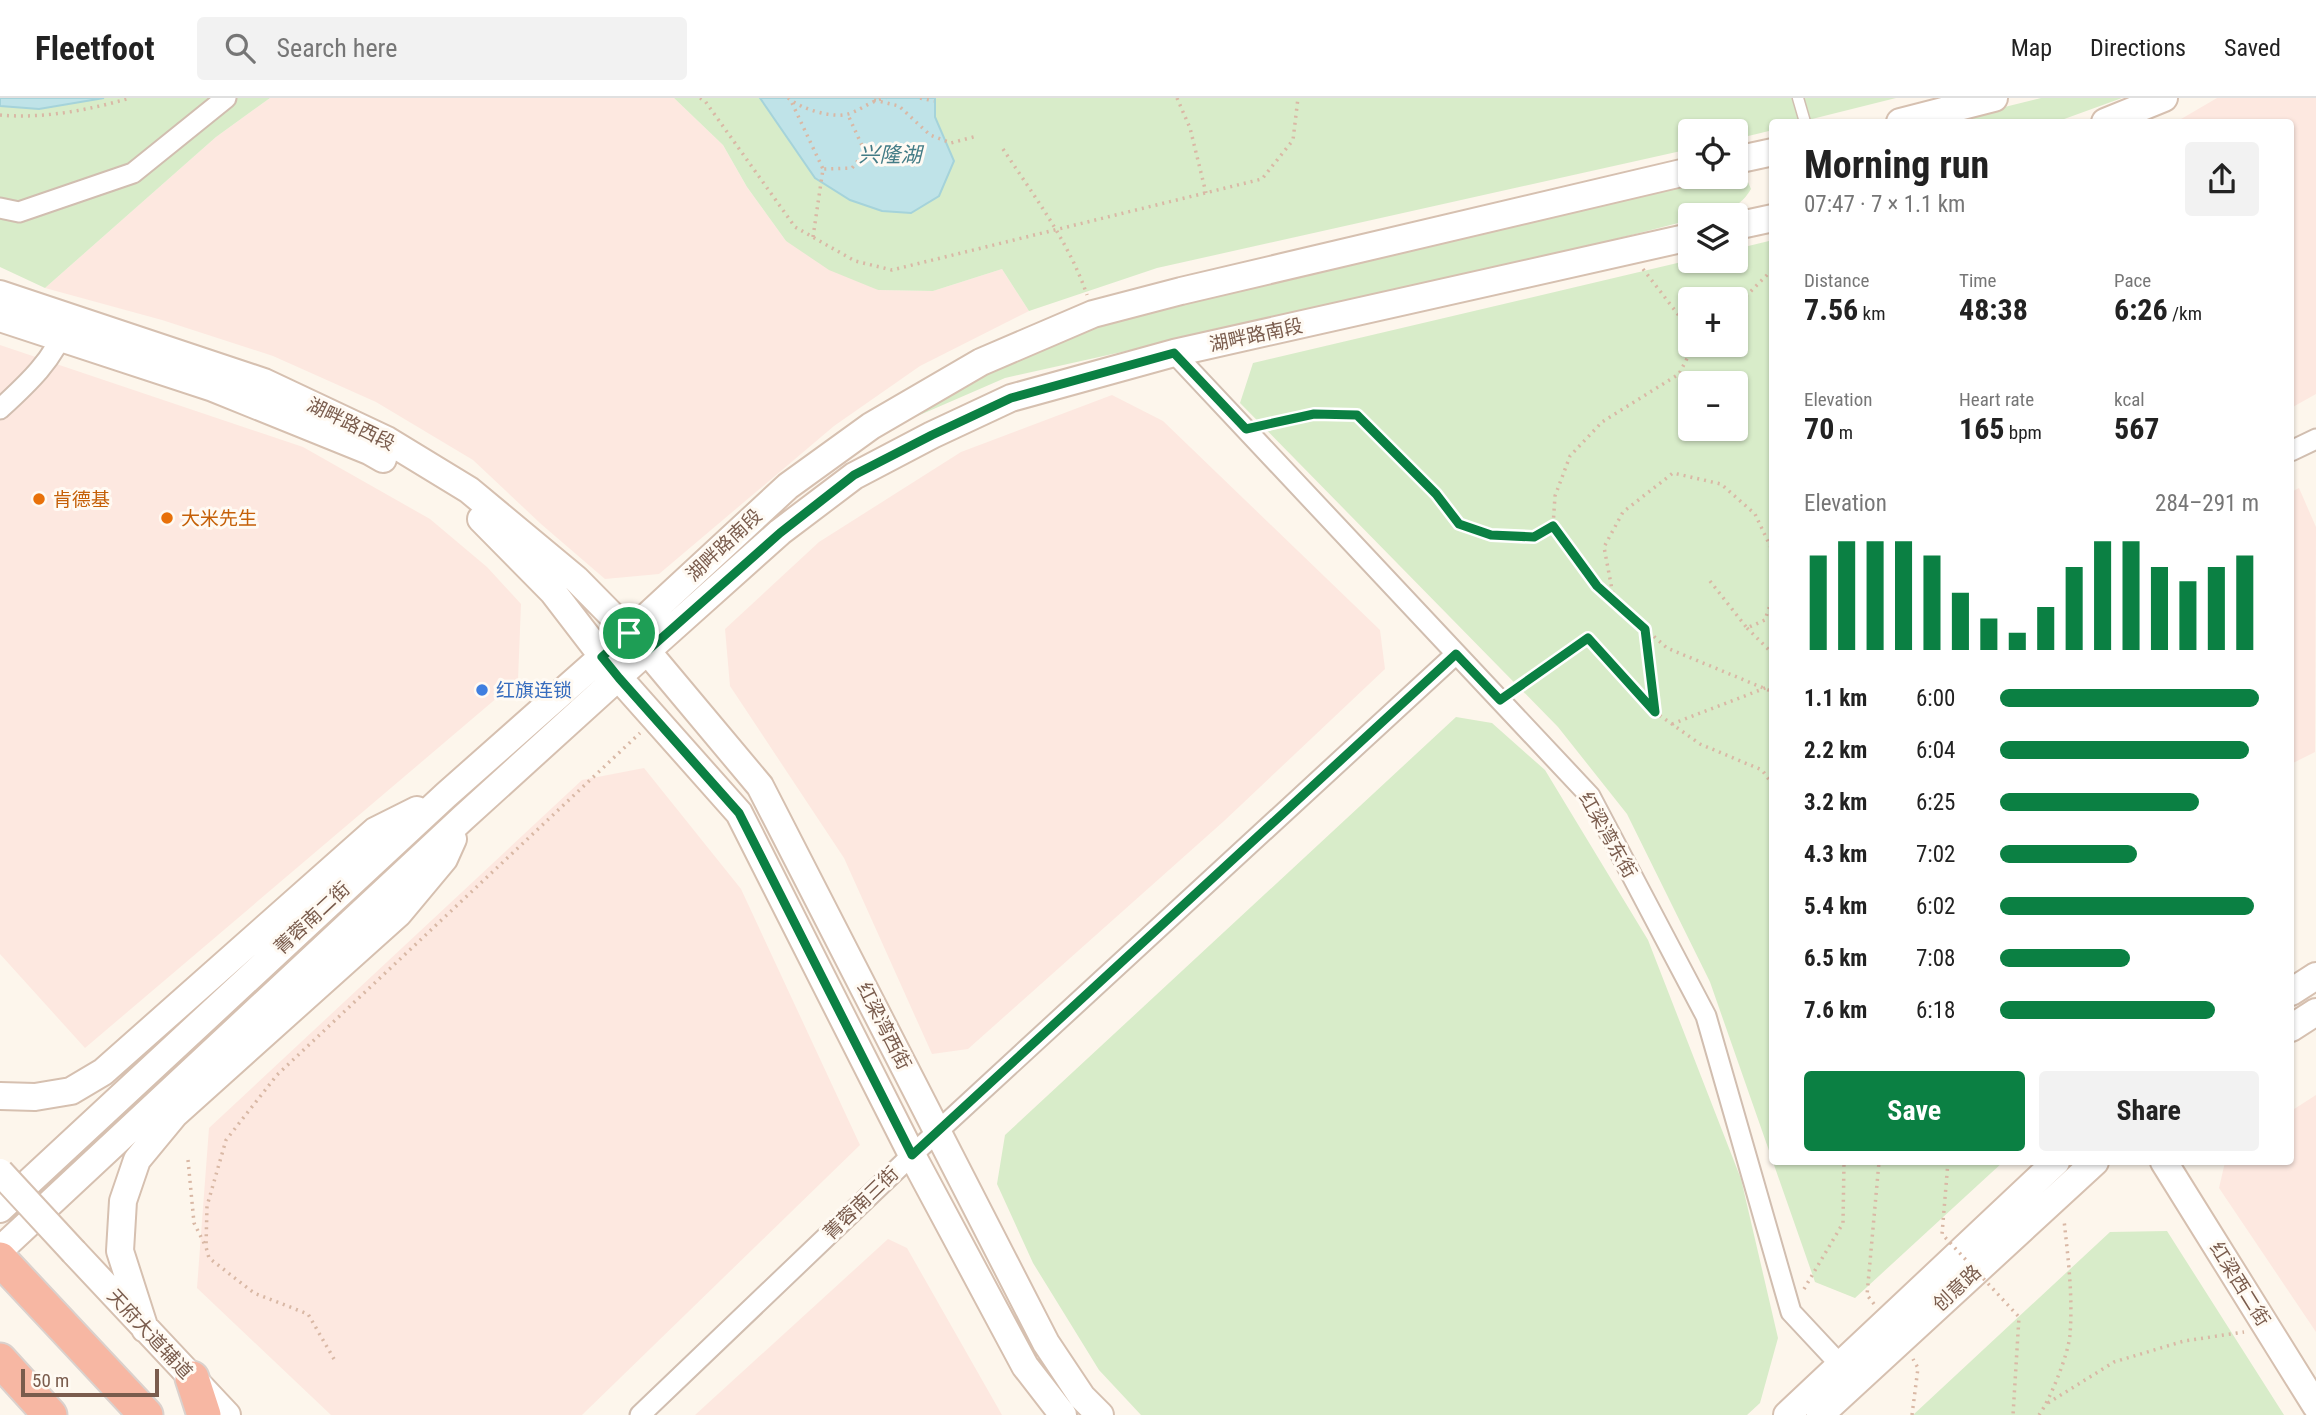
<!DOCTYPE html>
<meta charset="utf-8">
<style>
body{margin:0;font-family:"Roboto Condensed","Noto Sans SC",sans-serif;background:#f2f2f2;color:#222;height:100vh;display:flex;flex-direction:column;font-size:26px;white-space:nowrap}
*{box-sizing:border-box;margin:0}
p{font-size:23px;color:#767676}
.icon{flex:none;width:38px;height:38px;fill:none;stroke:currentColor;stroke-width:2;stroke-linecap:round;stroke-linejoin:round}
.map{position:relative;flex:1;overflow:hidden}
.panel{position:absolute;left:1769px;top:21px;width:525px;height:1046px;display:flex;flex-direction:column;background:#fff;border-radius:7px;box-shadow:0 2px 5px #0004}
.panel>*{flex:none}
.fabs{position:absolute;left:1678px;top:21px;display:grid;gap:14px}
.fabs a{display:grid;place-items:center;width:70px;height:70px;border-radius:7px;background:#fff;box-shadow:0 2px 5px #0004;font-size:35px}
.scale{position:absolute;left:21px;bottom:18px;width:138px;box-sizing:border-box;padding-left:7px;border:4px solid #7a5c4d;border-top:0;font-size:19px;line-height:24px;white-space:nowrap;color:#7a5c4d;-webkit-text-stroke:5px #fffaf3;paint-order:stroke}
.pin{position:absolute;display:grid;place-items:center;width:60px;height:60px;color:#fff;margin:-30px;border:4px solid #fff;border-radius:50%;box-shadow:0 2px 7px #0007}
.round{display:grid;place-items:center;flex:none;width:74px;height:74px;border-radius:7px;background:#f2f2f2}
.summary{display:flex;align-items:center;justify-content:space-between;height:119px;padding:0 35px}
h1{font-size:38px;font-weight:700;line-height:52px}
.figures{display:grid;grid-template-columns:repeat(3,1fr);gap:10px;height:119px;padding:7px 35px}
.figures div{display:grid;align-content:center}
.figures b{font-size:30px;font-weight:700}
.figures small{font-size:19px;font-weight:400}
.figures p{font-size:19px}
.chart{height:196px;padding:14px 35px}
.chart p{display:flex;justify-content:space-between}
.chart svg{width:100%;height:126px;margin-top:7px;stroke:#0b8043;stroke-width:6}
.button{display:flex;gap:14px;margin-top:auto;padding:14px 35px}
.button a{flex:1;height:80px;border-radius:7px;background:#0b8043;color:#fff;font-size:28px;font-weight:700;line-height:80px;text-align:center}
.button a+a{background:#f2f2f2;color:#222}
ul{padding:0 35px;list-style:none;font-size:23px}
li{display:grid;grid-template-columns:112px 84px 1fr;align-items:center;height:52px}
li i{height:18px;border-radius:9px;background:#0b8043}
header{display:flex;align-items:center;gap:42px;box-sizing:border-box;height:98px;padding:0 35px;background:#fff;border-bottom:2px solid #e0e0e0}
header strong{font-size:33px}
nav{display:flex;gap:38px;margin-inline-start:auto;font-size:24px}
.search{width:490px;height:63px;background:#f2f2f2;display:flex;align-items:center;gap:18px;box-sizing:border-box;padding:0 24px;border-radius:7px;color:#767676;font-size:26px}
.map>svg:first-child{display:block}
.commercial{fill:#fde8e0}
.green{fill:#d8ecc9;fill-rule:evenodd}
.water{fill:#bfe3e8;stroke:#a5d3da;stroke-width:2}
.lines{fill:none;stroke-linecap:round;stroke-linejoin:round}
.lane-casing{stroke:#d1beb0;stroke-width:13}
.street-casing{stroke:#d1beb0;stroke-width:23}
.secondary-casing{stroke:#d6c0b0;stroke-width:30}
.highway-casing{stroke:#dad1cd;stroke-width:37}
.path{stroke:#d9b8a5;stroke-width:3.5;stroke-dasharray:2 5;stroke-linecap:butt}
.lane{stroke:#fff;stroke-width:10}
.street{stroke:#fff;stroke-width:19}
.secondary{stroke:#fff;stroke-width:26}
.highway{stroke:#f7b7a3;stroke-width:33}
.secondary-bridge-casing{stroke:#d6c0b0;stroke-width:30;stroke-linecap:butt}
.path-bridge{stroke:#d9b8a5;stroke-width:3.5;stroke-dasharray:2 5;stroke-linecap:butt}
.secondary-bridge{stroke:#fff;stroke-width:26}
.route-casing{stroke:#fff;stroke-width:14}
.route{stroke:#0b8043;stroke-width:9}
.food-dot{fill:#e8710a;stroke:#fffaf3;stroke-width:2.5}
.shop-dot{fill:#3f7fe0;stroke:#fffaf3;stroke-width:2.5}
.labels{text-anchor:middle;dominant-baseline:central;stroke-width:6;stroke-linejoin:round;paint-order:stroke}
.street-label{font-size:19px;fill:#7a5c4d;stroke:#fffaf3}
.food-label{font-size:19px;fill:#c56008;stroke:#fffaf3;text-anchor:start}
.shop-label{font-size:19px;fill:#366cbe;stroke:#fffaf3;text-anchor:start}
.water-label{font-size:21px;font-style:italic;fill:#437c86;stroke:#fffaf3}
</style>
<header>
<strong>Fleetfoot</strong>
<div class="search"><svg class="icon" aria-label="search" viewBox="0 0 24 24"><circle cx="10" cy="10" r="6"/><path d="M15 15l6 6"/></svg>Search here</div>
<nav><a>Map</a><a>Directions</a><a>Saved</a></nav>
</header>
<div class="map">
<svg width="2316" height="1317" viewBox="0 0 2316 1317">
<rect width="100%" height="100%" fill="#fdf6ec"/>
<path class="commercial" d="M270,0H674L723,47L747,89L786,143L878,192L933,193L1002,171L1029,213L920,268L834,328L659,476L605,481L541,426L473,362L376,304L273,258L162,222L45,190L216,39Z
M2217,0H2316V296L2291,310V24H2176Z
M0,247L303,349L430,421L487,469L521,506L518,582L85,950L0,856Z
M1112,297L1163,323L1380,532L1385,571L1224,723L968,951L932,956L844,760L730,588L725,531L819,444L961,354Z
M2299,390L2316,429L2315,654L2291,666V394Z
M644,670L741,791L860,1047L582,1317H331L197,1190L209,1030L582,682Z
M2316,997V1234L2219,1090L2225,1064H2291V1013Z
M888,1141L907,1150L1002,1317H695Z"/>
<path class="green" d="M0,0H270L216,39L45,190L0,169Z
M674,0H1896L1800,24H1773V32L1736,41V33H1690V51L1157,170L1029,213L1002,171L933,193L878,192L829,172L786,143L747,89L723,47Z
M2041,0H2122L2056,24H1944Z
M1736,73L1745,77L1751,91C1738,114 1715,117 1690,117V122L1526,164L1005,280L899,326L896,319L1086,228L1698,79H1736Z
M1773,142V1064L1710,884L1627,716L1558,629L1240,305L1253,265L1690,162L1736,163V151ZM1690,201H1736V247H1690ZM1736,285V331H1690V285Z
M1456,619L1492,625L1545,672L1648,842L1741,1081L1778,1240L1760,1305L1747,1317H1141L1099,1272L1033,1165L997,1086L1005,1037Z
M1773,1064H2003L1855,1200L1815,1184Z
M2167,1133L2284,1317H1913L2110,1134Z"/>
<path class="water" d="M0,0H104L39,11L0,8Z
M760,0H935V19L954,63L939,98L911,115L882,113L850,102L815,80Z"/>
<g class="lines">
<g class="lane-casing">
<path id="lane" d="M1798,0L1805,24"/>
</g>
<g class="street-casing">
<path id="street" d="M0,110L19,114L133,75L226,0
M1174,255L1590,698L1706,918L1791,1214L1848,1275
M0,311C25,288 55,261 65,228
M2291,353L2316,341
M640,1317L912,1057L1456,556"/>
</g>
<g class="secondary-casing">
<path id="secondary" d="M1900,24L1994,0
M2105,24L2164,0
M1736,62L1773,54
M1736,128L1773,120
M0,196L264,284L387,342L469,392L576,481L647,553L760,688L1046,1245L1082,1299L1100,1317
M0,220L213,290L369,353L383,361
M481,421L553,494L619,580L739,715L912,1057L1025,1268L1063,1317
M2291,894L2316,878
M2291,930L2316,914
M0,998L35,999L71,993L103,974L375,733L417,712
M2164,1064L2316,1308
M0,1111L446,697L629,535L788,388L871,328L981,264L1093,216L1181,193L1690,73
M0,1152L463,720L647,553L780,434L854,378L932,337L1011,300L1174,255L1690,139
M74,1154L227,1317
M145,1231L120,1153L123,1103L137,1062L175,1016L399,815L444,761L453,741
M1787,1317L2056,1064
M1820,1317L2095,1064"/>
</g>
<g class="highway-casing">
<path id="highway" d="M0,1161L146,1317
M0,1262L50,1317
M192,1280L204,1317"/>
</g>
<path class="path" d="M700,0L705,3L795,129L855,163L892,172L1262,81L1293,42L1298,0
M788,0C801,11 835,22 851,15C864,10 872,2 886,0
M920,0L934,3
M1177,0L1190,30L1206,95
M874,2L899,8L930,37L951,45L977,38
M792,5L823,71
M0,17C43,21 89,12 130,0
M1003,51C1034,98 1069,144 1087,197
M813,139L823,71L852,70L865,54L848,17
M1643,171L1680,219L1691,253L1679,276L1602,324L1570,358L1555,398L1553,428L1597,488L1667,550L1773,594
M1736,208L1773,171
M1691,253L1698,247
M1265,327L1314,316L1357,317L1436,396L1459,426L1491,437L1534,439L1553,428
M1710,483L1747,530L1765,522L1773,498
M1614,502L1604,449L1623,414L1673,375L1721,386L1755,416L1773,454
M1747,530L1773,556
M1645,533L1654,612
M1514,592L1588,540L1655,614L1700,646L1762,672L1773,687
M1672,626L1773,587
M188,1062L194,1125L205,1147
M1804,1191L1843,1125L1844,1064
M1874,1206L1867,1197L1879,1064
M334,1261L308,1216L254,1195L209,1160L206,1149L207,1108L226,1042L277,977L640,635
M2048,1305L2114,1264L2184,1243L2244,1234
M1912,1317L1918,1270L1913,1261
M2039,1317C2050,1302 2069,1255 2070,1236C2073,1199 2068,1159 2064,1122"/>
<use href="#lane" class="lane"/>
<use href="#street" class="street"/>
<use href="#secondary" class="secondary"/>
<use href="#highway" class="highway"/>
<g class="secondary-bridge-casing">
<path id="secondary-bridge" d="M0,1074L74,1154"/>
</g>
<path class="path-bridge" d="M1948,1064L1942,1136L2019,1219L2013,1317"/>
<use href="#secondary-bridge" class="secondary-bridge"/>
</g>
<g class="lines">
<g class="route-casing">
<path id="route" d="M1174,255L1246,331L1314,316L1357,317L1436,396L1459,426L1491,437L1534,439L1553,428L1597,488L1645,531L1655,614L1588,540L1500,602L1456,556L912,1057L739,715L619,580L602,559L629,535L647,553L780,435L854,377L932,337L1011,300Z"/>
</g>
<use href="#route" class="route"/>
</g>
<g class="food-dot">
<circle cx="39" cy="401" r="7"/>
<circle cx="167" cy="420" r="7"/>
</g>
<circle class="shop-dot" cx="482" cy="592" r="7"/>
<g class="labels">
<g class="street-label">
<text transform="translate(1256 237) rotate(-12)">湖畔路南段</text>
<text transform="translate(351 326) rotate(26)">湖畔路西段</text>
<text transform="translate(724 447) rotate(-43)">湖畔路南段</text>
<text transform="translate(1608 737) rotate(60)">红梁湾东街</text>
<text transform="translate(312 820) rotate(-43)">菁蓉南二街</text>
<text transform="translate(884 928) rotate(63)">红梁湾西街</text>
<text transform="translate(861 1105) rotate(-44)">菁蓉南三街</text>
<text transform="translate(2240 1186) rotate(58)">红梁西二街</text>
<text transform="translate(1957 1190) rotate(-43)">创意路</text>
<text transform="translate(150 1236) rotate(47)">天府大道辅道</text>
</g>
<g class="food-label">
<text x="53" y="401">肯德基</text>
<text x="181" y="420">大米先生</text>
</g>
<g class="shop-label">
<text x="496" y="592">红旗连锁</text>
</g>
<g class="water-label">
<text x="890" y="57">兴隆湖</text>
</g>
</g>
</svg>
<div class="fabs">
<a><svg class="icon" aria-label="locate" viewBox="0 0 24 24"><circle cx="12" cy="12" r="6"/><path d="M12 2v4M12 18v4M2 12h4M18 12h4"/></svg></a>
<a><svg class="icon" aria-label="layers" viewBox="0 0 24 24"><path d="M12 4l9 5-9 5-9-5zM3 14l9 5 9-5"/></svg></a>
<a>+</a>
<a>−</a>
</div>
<div class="scale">50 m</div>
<div class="pin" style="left:629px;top:535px;background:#1e9e55"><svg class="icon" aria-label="arrive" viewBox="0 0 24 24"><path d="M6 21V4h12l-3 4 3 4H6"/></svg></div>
<section class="panel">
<div class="summary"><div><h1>Morning run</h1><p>07:47 · 7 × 1.1 km</p></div><a class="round"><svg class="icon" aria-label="share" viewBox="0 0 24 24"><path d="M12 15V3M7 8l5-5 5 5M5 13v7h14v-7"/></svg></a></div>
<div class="figures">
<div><p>Distance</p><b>7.56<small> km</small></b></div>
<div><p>Time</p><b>48:38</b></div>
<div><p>Pace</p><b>6:26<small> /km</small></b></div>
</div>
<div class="figures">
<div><p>Elevation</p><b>70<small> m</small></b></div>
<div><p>Heart rate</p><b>165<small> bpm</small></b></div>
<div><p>kcal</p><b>567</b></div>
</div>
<div class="chart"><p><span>Elevation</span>284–291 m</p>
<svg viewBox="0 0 160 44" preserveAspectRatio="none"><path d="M5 44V11M15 44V6M25 44V6M35 44V6M45 44V11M55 44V24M65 44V33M75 44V38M85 44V29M95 44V15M105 44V6M115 44V6M125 44V15M135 44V20M145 44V15M155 44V11"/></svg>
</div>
<ul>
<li><b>1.1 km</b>6:00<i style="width:100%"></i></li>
<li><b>2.2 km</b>6:04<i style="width:96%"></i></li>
<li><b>3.2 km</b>6:25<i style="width:77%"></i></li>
<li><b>4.3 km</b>7:02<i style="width:53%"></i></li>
<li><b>5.4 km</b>6:02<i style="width:98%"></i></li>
<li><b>6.5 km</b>7:08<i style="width:50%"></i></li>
<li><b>7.6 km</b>6:18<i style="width:83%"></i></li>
</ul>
<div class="button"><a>Save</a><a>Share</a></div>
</section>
</div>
